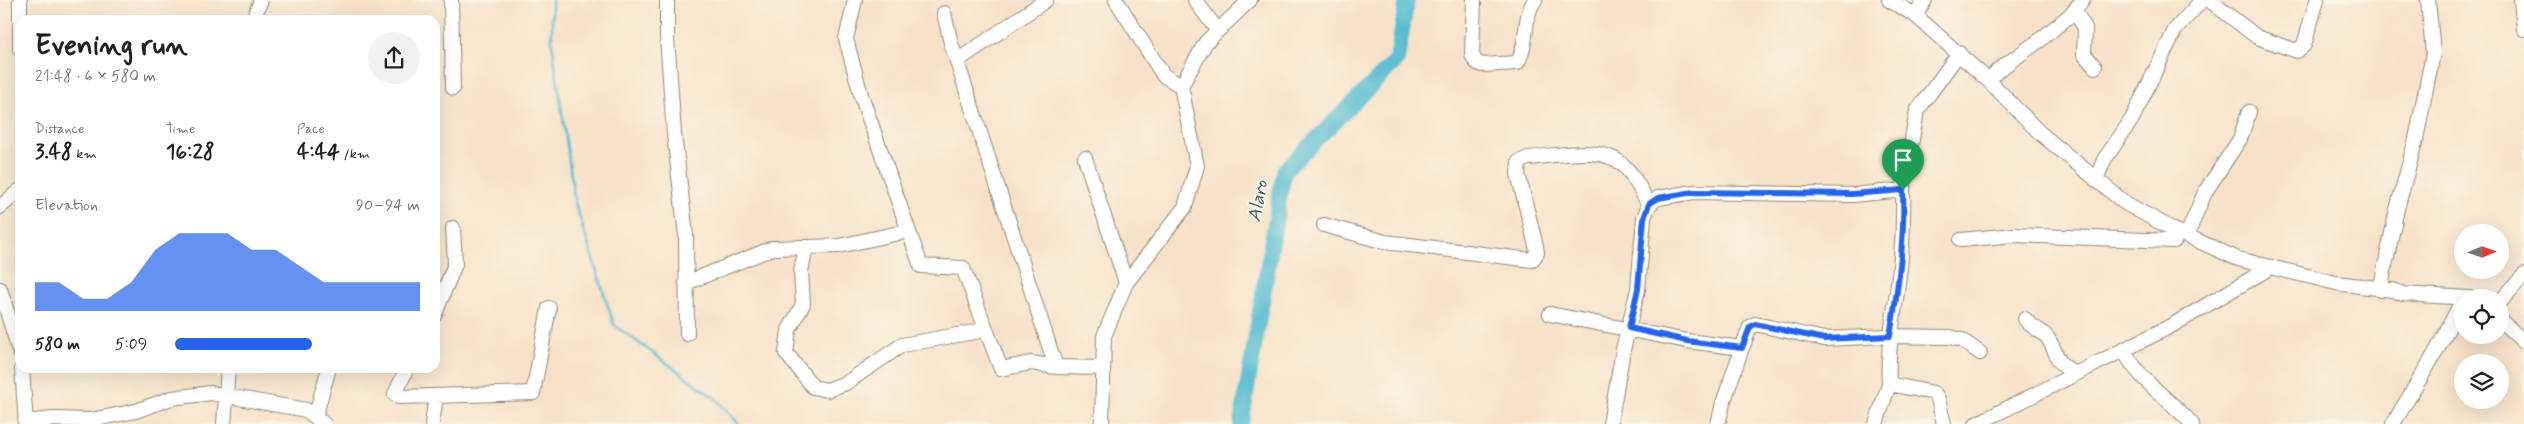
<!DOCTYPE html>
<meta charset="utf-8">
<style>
body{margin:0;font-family:Mynerve,sans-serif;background:#f2f2f2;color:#202124;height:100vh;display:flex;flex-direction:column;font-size:19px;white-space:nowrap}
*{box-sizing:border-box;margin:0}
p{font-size:16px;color:#757577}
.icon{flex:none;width:28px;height:28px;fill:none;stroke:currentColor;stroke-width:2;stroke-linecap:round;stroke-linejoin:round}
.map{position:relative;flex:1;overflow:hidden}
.details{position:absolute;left:15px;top:15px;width:425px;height:358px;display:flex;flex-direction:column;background:#fff;border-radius:15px;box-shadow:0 5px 20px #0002}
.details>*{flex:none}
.needle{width:32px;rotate:88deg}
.tools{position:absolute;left:2454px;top:224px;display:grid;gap:10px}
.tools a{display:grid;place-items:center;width:55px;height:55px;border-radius:50%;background:#fff;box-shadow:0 5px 20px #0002;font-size:25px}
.pin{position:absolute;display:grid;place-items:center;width:42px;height:42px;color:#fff;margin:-51px -21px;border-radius:50% 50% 50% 0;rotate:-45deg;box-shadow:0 0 5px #0007}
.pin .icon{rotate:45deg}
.round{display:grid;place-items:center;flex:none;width:52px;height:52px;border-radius:26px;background:#f2f2f2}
.headline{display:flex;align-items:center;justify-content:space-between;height:85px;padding:0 20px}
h1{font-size:28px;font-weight:700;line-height:38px}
.stats{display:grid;grid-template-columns:repeat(3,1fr);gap:8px;height:85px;padding:5px 20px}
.stats div{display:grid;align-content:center}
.stats b{font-size:21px;font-weight:700}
.stats small{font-size:14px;font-weight:400}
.stats p{font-size:14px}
.chart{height:140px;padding:10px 20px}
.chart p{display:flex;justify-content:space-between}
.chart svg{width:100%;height:90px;margin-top:5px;fill:#2563eb;opacity:.7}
ul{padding:0 20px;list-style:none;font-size:16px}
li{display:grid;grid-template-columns:80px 60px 1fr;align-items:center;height:38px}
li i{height:12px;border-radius:6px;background:#2563eb}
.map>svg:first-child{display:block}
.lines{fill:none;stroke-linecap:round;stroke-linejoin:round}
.stream{stroke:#54bbd2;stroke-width:2.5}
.river{stroke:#54bbd2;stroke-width:16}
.minor-casing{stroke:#91867a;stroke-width:16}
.minor{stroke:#fff;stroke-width:14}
.route-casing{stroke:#fff;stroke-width:10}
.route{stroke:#2563eb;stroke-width:6}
.labels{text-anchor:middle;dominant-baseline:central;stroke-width:4;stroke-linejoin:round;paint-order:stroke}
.water-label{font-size:19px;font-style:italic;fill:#395d65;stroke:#fcf5e5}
</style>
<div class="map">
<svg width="2524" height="424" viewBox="0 0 2524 424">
<rect width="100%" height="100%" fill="#fcf5e5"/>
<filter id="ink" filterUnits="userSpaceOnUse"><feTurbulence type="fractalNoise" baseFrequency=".02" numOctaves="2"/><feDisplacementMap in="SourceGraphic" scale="10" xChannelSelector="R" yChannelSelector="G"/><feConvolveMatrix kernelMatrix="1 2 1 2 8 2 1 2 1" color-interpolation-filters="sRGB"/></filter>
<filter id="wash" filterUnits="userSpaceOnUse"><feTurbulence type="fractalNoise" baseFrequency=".0096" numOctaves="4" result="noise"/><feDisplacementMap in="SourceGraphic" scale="20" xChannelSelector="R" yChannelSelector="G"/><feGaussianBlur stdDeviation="1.12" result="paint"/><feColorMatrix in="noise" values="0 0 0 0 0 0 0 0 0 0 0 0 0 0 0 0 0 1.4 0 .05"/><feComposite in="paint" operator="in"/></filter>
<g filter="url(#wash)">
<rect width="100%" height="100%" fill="#f7e2c9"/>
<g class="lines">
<path class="stream" d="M552,0V43L575,203L614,325L715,398L739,424"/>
<path class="river" d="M1241,424L1284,171L1397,60L1407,0"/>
</g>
</g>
<g filter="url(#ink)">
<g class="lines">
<g class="minor-casing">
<path id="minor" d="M451,0L453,88
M667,0V37L674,134L686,235L687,334
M855,0L846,39L861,95L921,266L963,268L1001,369L1031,363L1056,367L1103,368
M1195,0L1217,30
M1474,0L1472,55L1476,62L1482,65L1517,63C1529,45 1522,17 1535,0
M1889,0L1915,15L1989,81L2040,133L2125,203L2172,229L2238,259L2336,283L2393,290L2403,294L2469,298
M2209,0L2257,37L2297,51L2304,45L2317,0
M2521,0L2524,29
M2074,10L2085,28L2084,54L2095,67
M944,13L951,43L1056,367
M1915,15L1925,0
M253,20L261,0
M20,49V0
M957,61L1046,0
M1989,81L1997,71L2040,40L2069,16L2083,0
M1181,86L1206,42L1250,0
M1085,158L1126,283
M2096,180L2104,160L2132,119L2175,30L2202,0
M1903,190C1904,224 1902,258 1897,291C1893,323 1887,352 1889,384L1934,393L1938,399L1944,424
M0,207L20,190
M1324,225L1385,242L1532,260L1537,253L1536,246L1518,174L1519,162L1528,158C1558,156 1604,143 1626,168C1636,178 1642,193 1649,205
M2187,235L2205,192L2240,139L2249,112
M1961,240L2014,235L2174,241L2179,232
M806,247L801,272L803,304L789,330L786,353L813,387L827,390L846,383L902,345L985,330
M686,283L773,248L839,246L908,231
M0,289L20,353
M2380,290L2397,209L2416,139L2433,53L2428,0
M2500,302L2524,275
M435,314L455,264L453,228
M1550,314L1687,341L1742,348L1723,403L1718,424
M2025,319C2031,328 2044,331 2049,340C2061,359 2052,360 2076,374
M2500,320L2524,342
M1742,348L1750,327L1755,324L1824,339L1889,336L1950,337L1962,340L1980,353
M2124,350C2141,384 2168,397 2192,424
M22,368L26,424
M407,368L395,394L399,397L533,393L549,308
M315,417L329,368
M25,422L53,419L91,420L136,411L172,398L211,393L306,410L324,424
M224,424L228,368
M432,424L436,396
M1102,424L1104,336L1126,283L1185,207L1197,166L1181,86L1163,75L1116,0
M1610,424L1623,350L1638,289L1644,218L1649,205L1658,198L1694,192L1853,195L1903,190L1917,111L1959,53
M1876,424L1889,384
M1976,424L2173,325L2271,267
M2393,424L2437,350L2462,301"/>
</g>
<use href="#minor" class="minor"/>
</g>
</g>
<g class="lines" filter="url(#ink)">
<g class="route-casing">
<path id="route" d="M1903,190C1905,239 1898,288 1890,336L1824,339L1755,324L1750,327L1742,348L1687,341L1629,328L1638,289L1644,218L1649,204L1658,198L1694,192L1852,194Z"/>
</g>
<use href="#route" class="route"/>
</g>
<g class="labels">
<g class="water-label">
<text transform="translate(1258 201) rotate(-80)">Alaro</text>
</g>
</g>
</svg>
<div class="tools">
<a><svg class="needle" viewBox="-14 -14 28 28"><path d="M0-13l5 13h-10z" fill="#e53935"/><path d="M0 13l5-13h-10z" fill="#757577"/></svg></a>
<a><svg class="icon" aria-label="locate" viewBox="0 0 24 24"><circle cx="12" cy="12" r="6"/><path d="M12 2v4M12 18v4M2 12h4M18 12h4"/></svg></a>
<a><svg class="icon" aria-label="layers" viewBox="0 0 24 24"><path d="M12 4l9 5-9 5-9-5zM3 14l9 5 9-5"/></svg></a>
</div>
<div class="pin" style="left:1903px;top:190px;background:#1e9e55"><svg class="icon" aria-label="arrive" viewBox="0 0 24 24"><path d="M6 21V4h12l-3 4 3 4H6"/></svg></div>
<section class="details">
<div class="headline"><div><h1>Evening run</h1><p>21:48 · 6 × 580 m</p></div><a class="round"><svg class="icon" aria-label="share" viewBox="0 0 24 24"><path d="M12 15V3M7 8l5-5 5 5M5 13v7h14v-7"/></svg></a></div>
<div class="stats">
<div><p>Distance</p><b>3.48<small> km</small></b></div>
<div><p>Time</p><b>16:28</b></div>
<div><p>Pace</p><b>4:44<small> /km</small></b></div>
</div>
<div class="chart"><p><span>Elevation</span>90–94 m</p>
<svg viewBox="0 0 160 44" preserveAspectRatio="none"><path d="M0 44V30L10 30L20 38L30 38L40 30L50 14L60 6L70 6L80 6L90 14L100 14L110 22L120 30L130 30L140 30L150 30L160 30V44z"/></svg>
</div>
<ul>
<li><b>580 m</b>5:09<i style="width:56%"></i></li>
</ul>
</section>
</div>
